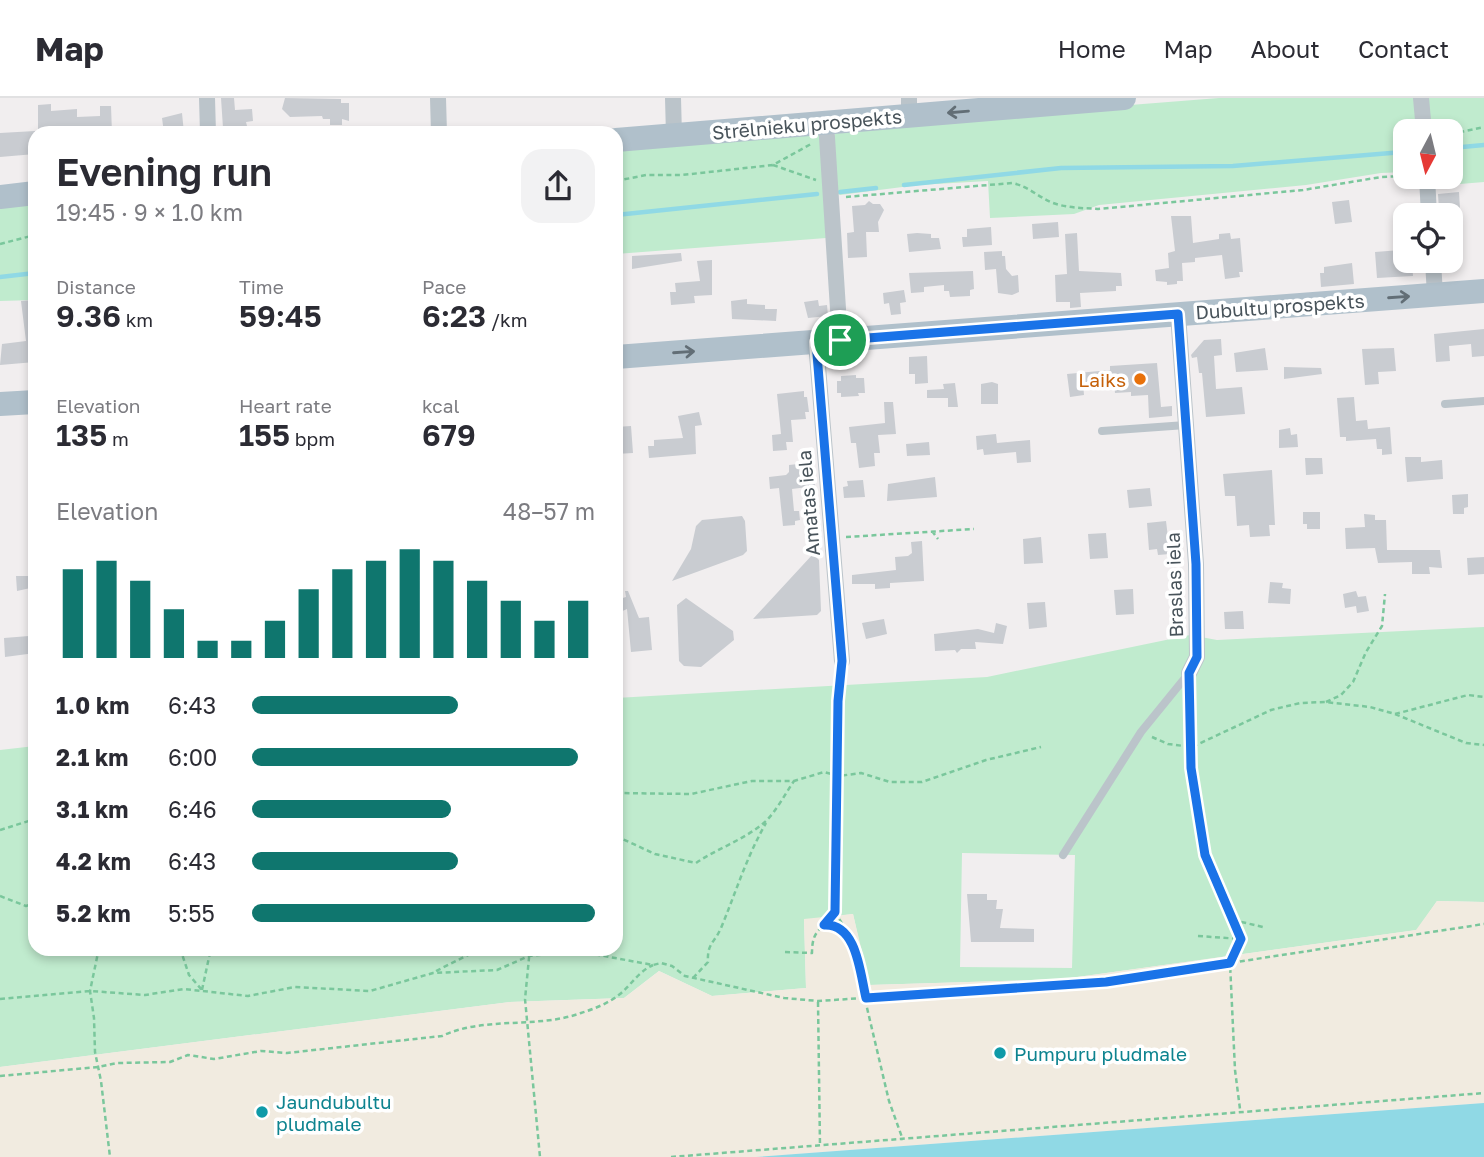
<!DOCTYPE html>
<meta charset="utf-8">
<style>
body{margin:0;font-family:"Golos Text",sans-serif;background:#f2f2f3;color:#2b2b33;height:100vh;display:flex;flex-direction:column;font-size:26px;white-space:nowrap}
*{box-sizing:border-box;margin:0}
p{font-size:23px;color:#7c7c81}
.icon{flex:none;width:38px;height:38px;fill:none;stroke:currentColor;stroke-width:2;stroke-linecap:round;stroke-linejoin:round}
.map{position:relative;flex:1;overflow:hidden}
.drawer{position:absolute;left:28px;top:28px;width:595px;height:830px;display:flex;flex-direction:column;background:#fff;border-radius:21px;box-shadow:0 4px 10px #0003}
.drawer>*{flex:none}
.needle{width:46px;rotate:187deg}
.controls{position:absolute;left:1393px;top:21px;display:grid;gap:14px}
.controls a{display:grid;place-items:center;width:70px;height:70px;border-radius:14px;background:#fff;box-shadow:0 4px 10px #0003;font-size:35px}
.pin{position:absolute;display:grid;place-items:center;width:60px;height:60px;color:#fff;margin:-30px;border:4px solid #fff;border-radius:50%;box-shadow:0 2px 7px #0007}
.round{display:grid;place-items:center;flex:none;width:74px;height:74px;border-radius:21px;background:#f2f2f3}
.head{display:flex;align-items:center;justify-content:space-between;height:119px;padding:0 28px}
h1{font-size:38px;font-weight:600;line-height:52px}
.figures{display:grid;grid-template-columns:repeat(3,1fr);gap:10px;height:119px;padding:7px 28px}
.figures div{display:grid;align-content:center}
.figures b{font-size:30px;font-weight:600}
.figures small{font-size:19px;font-weight:400}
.figures p{font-size:19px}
.chart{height:196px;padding:14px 28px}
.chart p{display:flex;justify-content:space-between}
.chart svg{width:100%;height:126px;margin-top:7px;stroke:#0f766e;stroke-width:6}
ul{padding:0 28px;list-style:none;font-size:23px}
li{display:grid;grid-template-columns:112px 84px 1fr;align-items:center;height:52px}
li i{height:18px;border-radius:9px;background:#0f766e}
header{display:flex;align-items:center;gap:42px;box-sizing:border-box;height:98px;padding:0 35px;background:#fff;border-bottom:2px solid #e1e1e2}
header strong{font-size:33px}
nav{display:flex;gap:38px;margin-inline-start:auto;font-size:24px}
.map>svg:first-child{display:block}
.green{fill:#c0ebce;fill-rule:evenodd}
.sand{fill:#f1ebe0}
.water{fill:#90d9e5}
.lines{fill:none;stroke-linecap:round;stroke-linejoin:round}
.stream{stroke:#90d9e5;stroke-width:4.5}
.building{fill:#c9ccd1}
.path{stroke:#7ac79c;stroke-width:2.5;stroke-dasharray:5 3.5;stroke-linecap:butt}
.service{stroke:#bbc4ca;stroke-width:8}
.minor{stroke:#bbc4ca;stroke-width:16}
.primary{stroke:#b0c0cb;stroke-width:24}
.oneway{stroke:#626e76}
.route-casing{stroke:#fff;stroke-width:14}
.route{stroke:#1a73e8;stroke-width:9}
.food-dot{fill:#e8710a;stroke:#fff;stroke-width:2.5}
.culture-dot{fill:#0f9aa8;stroke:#fff;stroke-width:2.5}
.labels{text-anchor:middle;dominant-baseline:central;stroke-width:7;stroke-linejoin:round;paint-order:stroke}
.street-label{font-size:19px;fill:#48535a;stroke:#fff}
.food-label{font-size:19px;fill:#c56008;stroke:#fff;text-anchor:end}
.culture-label{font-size:19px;fill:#0d838f;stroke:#fff;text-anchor:start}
</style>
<header>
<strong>Map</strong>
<nav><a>Home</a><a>Map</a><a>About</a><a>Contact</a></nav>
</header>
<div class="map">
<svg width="1484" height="1059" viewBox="0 0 1484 1059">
<rect width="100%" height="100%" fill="#f1eeef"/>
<path class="green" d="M1219,0H1414L1417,33H1405V74L1381,75L1306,87L1099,107L1074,116L990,120L988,83L918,87L840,97L836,95L834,38L838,30Z
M1427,0H1484V84L1436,88L1435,79H1451V33H1430Z
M816,34L820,38L826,140L616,156V49Z
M35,102V202L0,203V106Z
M1484,529V804L1437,803L1417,832L1063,881L869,887L853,816L804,822L806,890L712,898L659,873L624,900L510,904L0,969V652L35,648V850H616V600L987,579L1190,537L1217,542ZM962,755L1075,757L1072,870L960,869Z"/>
<path class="sand" d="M1437,803L1484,804V1005L756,1059H0V969L510,904L624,900L659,873L712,898L806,890L804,821L853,816L870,887L1063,881L1416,832Z"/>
<path class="water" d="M1484,1005V1059H756Z"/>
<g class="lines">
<path class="stream" d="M1451,50L1484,47
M904,87L1061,70L1233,68L1403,54
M840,94L876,90
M616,117L817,96
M0,179L35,175"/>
</g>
<path class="building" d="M221,0H234L235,12L252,11L253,23L246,24L247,28L223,30Z
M285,0L341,1V5H349V23L342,21V27H330V21H323L322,18L290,19L282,11Z
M51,6V13L77,11V19L100,18V8H111L112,35H101V31L78,32V35H38V7Z
M182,15L184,35H164L162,20Z
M35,33V56L0,59V35Z
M1459,94L1460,111L1439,113L1438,96Z
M1349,102L1352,124L1335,126L1332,104Z
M869,103L873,106H880L884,112L878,124L879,134H866L867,159L848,160L847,135L854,134L852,108L865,107Z
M1171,118H1191L1193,145L1219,141V136L1230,135L1231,141L1240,140L1243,174H1239L1240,179L1225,181L1222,157L1195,160V164L1182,165L1183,183H1177V186L1167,187V184L1156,183L1155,172L1169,170L1168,155L1175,153Z
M1058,124L1059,139L1033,141L1032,126Z
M991,129L992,147L963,149L962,139H967V131Z
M917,135L931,136V140H939L941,151L909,154L907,136Z
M1077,135L1079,173L1121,175L1122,188H1116V193L1080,195L1081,209L1070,210V204H1056L1055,177L1067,176L1065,136Z
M1401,152L1402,166L1412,165L1413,178L1377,180L1375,154Z
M1002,153V158H1005L1006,171L1012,178L1018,177L1019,194L1012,197L998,195L996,171L985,172L984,154Z
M681,155L682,163L632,171V158Z
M712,162V197L694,198L695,205L671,207L670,194H676L675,185L700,183L697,163Z
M1352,165L1354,186L1321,189L1320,175H1324V169Z
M973,173L974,191L970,192V198L950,199L949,193H944V187L924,189V194L911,195L909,175Z
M904,192L906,204L900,205L901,216L891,217L889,205L884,206L883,195Z
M747,201V206L765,207V211H777L776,223L732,221L731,203Z
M35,202V264L0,267L2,246L26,243L21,203Z
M818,202L819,208L827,207L828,218L808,220L804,204Z
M1484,231V258L1472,259L1471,246L1449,248L1450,263L1436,264L1434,236Z
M1221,241L1222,257L1214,258L1216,291L1242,289L1245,316L1206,319L1202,275H1199L1197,259L1192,260L1191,257L1204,242Z
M1265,250L1268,272L1236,274L1234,255Z
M1394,250L1396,273L1378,274L1379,286L1365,287L1362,251Z
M927,258L928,285L915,286V276H909V259Z
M1157,265L1161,309L1172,308V318L1149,320L1148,297L1131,298V294L1115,295L1114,283L1083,285L1084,297L1070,299L1067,276L1110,272V268Z
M1284,269L1321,270L1322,276L1284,281Z
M856,277V280H864L865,295H858L859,298L841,299V295H837V283H841V278Z
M992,284L998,286V306H981V286Z
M955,285L958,309H948V300H927V292L944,291L943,286Z
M804,293V299H807L809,314H805L806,321L791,322L793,344H786L787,352L773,353L772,337L781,336L777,296Z
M1354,299L1356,323L1367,322L1368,331L1390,329L1392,356L1382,357V351H1377L1376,341L1346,343V339H1340L1337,300Z
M884,304H893L896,336L878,337L880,355H874L875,368L859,370L856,345H851L849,329L885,325Z
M699,314L702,327L695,328L696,356L649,360L648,348H654V342L683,340L678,318Z
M631,328L633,355L616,356V329Z
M1290,330L1291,337L1297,336L1298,349L1279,350V332Z
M996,336L997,345L1030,342L1031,364L1017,365L1016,354L984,357L983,351L977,352L976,338Z
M929,344L930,357L907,358L906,346Z
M1405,359H1421V364L1442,362L1443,381L1407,384Z
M1305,360H1322L1323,376L1306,377Z
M807,365L808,376L814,375L815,388L792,391L794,413H799L800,422L795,423V427L783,428L779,390L770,391L769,379L786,377L789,374V367Z
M1272,372L1275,427H1269L1270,438L1250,439L1249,427L1237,428L1235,398H1225L1223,376Z
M935,379L937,399L887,403L888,386Z
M863,382L865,399L844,400L843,389L848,388L847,383Z
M1150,390L1152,408L1129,410L1127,392Z
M1468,396V409L1464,410V416H1453L1452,397Z
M1303,414H1320V431H1307V426H1303Z
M1364,416L1375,417V422H1386L1387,452H1440L1442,470L1429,469L1430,476H1412V464L1378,465L1375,450L1346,451L1345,430L1365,429Z
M742,418L745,423L747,453L743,457L672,483L691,451L696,428L702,422Z
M1166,423L1170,456L1158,457L1157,451L1149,452L1147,425Z
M1106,435L1108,460L1090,461L1088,436Z
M1041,439L1043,465L1024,466L1023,441Z
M922,443L924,483L890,485V490L875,491V486H852V477L896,472L895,459L908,458L912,455L911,444Z
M813,456L819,462L821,513L817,517L753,521Z
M1484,459V476L1468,477L1467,460Z
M16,478H35V489L17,493Z
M1270,484L1283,485L1282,490L1291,491L1290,506L1268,505Z
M1133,491L1134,516L1116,517L1114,492Z
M625,493H628L639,520L649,519L652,552L631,554L627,511L618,515L616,502L626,499Z
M1356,493L1358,499L1366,498L1369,513L1357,515L1356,508L1345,510L1343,496Z
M686,500L733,533L734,542L701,569L684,568L679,563L677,507Z
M1045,504L1047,529L1029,531L1027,505Z
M1243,513L1244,531H1225L1224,514Z
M884,521L887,536L866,541L862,525Z
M996,525L1007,528L1003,546L975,544L976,551H961L957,555L955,552L935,553L934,536L978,531L994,535Z
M29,538L30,545L34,544L35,555L5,559L4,540Z
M967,796H987V802H997L996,811H1003L1000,830L1034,831V844H971Z"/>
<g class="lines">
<path class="path" d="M1451,36L1484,29
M773,67L816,82
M616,83L646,77H682L773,67L811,46
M846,99L1012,85C1028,88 1038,99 1053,105C1067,110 1083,110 1098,111L1303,92L1381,79L1405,78
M0,146L35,137
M932,433L938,441
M846,439L974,431
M841,576L835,814L849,837L855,859L889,1003L903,1042
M1189,592L1190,670L1205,757L1241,841L1230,865L1235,972L1240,1011
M1326,604L1341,597L1353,584L1366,554L1382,528L1385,496
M1395,616L1468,597L1484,599
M1152,639L1168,646L1192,649L1271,612L1300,605L1325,604L1370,609L1395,616L1466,645L1484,647
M616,695L691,696L752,683H794L824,674L839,678L861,675L890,684H922L986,662L1041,649
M0,732L35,721
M616,738L655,756L696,765C718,750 746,741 766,723C777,712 785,696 794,683
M0,798L26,808L35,805
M1233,822L1263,829
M824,827L840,829L846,835
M1198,838L1241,841
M99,850L90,893L94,920L95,954L101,983L110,1059
M180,850L189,877L202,892
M530,850L525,901L540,1059
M785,854L812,855C812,829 823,833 835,814
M436,873L482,850
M693,880L708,864C707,845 714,846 721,830C736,794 746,760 766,725
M202,892L211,850
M0,901L90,893L145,897L184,891L248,898L295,889L370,893L433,875L497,872L529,858L577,853L653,867L661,865L672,868L685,878L784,900L818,903L1106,884L1484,826
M818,904L820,1048
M0,978L98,969L117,965L170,964L188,957L214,961L261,953L287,955L442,938C484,918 537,931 581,915C594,911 609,905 620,896C632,886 638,874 653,867
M671,1059L1484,995"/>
<path class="service" d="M1445,306L1484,303
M1102,333L1186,327
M1063,757L1141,634L1189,575"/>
<path class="minor" d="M207,0L208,35
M438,0L439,35
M673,0L674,37
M1421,0L1424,33
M909,18V0
M826,24L840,242
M1427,79L1429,117
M1433,163L1435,197
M1178,216L1196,466L1197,559L1189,575
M816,244L842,563"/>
<path class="primary" d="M616,42L1124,0
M0,99L35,95
M616,259L1484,193
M0,306L35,304"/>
</g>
<defs><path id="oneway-shaft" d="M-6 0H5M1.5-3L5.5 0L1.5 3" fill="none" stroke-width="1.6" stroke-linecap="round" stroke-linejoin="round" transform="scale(1.75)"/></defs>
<g class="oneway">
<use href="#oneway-shaft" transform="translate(958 14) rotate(175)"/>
<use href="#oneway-shaft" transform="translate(1399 199) rotate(-4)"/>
<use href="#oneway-shaft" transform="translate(684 254) rotate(-4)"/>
</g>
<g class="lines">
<g class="route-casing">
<path id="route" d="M1178,216L1196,466L1197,559L1189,575L1191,670L1205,757L1241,841L1230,865L1106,884L866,900C860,875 857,825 824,827L835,814L838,603L842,563L816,244Z"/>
</g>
<use href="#route" class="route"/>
</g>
<circle class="food-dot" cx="1140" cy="281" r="7"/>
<g class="culture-dot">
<circle cx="1000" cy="955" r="7"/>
<circle cx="262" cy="1014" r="7"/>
</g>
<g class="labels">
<g class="street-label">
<text transform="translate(807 26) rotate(-5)">Strēlnieku prospekts</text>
<text transform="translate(1280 208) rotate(-4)">Dubultu prospekts</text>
<text transform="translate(808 405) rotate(-95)">Amatas iela</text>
<text transform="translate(1174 487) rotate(-92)">Braslas iela</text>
</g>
<g class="food-label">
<text x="1126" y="281">Laiks</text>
</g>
<g class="culture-label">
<text x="1014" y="955">Pumpuru pludmale</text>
<text x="276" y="1003">Jaundubultu<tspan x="276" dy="22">pludmale</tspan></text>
</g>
</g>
</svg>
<div class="controls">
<a><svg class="needle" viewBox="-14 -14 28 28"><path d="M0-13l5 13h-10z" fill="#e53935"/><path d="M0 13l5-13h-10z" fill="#7c7c81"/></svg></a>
<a><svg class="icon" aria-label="locate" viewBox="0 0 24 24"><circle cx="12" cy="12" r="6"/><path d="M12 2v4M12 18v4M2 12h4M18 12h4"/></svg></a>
</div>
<div class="pin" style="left:840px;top:242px;background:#1e9e55"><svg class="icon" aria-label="arrive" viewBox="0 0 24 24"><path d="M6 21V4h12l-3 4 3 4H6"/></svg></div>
<section class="drawer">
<div class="head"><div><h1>Evening run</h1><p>19:45 · 9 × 1.0 km</p></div><a class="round"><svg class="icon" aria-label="share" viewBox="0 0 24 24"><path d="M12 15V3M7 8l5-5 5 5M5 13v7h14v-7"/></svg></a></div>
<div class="figures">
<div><p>Distance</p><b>9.36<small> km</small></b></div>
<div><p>Time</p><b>59:45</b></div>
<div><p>Pace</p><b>6:23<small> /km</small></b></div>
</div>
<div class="figures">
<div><p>Elevation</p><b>135<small> m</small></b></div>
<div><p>Heart rate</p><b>155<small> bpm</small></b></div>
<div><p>kcal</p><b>679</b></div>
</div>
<div class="chart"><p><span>Elevation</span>48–57 m</p>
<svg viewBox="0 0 160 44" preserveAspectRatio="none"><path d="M5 44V13M15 44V10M25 44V17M35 44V27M45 44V38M55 44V38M65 44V31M75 44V20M85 44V13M95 44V10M105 44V6M115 44V10M125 44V17M135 44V24M145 44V31M155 44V24"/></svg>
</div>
<ul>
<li><b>1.0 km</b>6:43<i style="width:60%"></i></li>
<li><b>2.1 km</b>6:00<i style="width:95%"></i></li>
<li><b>3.1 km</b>6:46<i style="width:58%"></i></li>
<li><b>4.2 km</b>6:43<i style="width:60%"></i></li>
<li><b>5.2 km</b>5:55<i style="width:100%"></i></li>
</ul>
</section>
</div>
